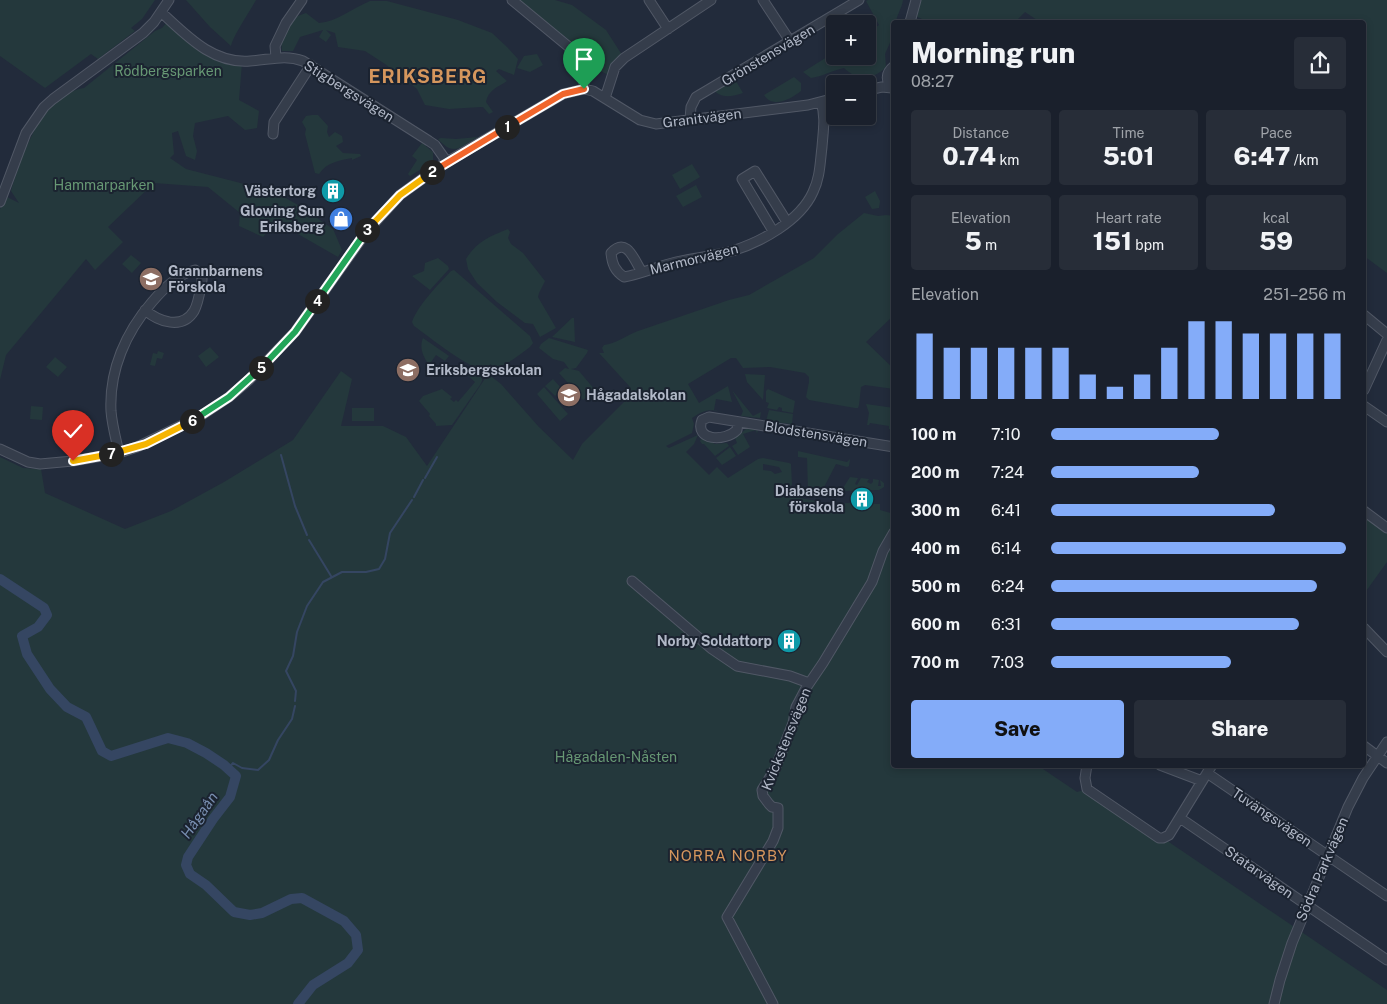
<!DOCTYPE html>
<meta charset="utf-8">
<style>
body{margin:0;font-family:"Public Sans",sans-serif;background:#272d38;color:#f1f3f6;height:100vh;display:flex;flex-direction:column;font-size:19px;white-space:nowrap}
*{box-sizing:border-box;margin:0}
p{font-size:16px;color:#9fa3a9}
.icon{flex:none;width:28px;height:28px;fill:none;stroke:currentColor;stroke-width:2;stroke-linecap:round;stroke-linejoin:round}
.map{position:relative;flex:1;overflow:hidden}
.sheet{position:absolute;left:891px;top:20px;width:475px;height:748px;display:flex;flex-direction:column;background:#1a202c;border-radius:5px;box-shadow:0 2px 8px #0003,0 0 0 1px #383e48}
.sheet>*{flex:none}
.buttons{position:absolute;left:826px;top:15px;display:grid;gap:10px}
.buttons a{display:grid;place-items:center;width:50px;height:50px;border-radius:5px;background:#1a202c;box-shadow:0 2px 8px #0003,0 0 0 1px #383e48;font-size:25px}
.pin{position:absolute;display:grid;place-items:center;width:42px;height:42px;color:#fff;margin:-51px -21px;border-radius:50% 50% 50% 0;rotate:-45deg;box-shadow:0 0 5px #0007}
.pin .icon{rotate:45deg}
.km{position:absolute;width:25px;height:25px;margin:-12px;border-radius:50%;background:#222;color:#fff;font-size:14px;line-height:25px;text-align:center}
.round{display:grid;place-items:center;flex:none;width:52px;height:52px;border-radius:5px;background:#272d38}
.head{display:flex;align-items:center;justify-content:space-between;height:85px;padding:0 20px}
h1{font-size:28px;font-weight:800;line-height:38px}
.metrics{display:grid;grid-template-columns:repeat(3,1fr);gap:8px;height:85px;padding:5px 20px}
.metrics div{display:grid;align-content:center;border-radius:5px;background:#272d38;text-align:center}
.metrics b{font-size:25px;font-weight:800}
.metrics small{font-size:14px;font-weight:400}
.metrics p{font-size:14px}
.chart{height:140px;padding:10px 20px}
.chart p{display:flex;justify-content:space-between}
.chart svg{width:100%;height:90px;margin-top:5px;stroke:#84acf9;stroke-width:6}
.action{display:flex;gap:10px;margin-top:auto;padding:10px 20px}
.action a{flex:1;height:58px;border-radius:5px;background:#84acf9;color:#111;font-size:20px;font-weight:800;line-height:58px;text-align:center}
.action a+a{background:#272d38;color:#f1f3f6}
ul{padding:0 20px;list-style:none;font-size:16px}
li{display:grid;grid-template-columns:80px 60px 1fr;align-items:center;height:38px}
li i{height:12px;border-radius:6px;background:#84acf9}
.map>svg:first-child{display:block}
.green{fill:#24383c;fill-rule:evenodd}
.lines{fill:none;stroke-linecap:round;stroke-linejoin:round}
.stream{stroke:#354662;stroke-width:2}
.river{stroke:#354662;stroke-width:10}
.minor-casing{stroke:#515866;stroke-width:11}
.minor{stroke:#353d4b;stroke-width:9}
.split-1-casing{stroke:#fff;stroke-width:10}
.split-2-casing{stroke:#fff;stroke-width:10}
.split-3-casing{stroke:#fff;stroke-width:10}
.split-4-casing{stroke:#fff;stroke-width:10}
.split-5-casing{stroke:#fff;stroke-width:10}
.split-6-casing{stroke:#fff;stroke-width:10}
.split-7-casing{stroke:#fff;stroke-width:10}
.split-8-casing{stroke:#fff;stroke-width:10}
.split-1{stroke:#f0652b;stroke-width:6}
.split-2{stroke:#f0652b;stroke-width:6}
.split-3{stroke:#f5b400;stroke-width:6}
.split-4{stroke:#22a559;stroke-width:6}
.split-5{stroke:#22a559;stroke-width:6}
.split-6{stroke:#22a559;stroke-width:6}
.split-7{stroke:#f5b400;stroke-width:6}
.split-8{stroke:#f5b400;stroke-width:6}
.labels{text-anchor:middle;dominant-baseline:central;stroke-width:4;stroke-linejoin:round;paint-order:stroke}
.street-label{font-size:14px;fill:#b1b8c7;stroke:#1b2330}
.park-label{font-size:14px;fill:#679874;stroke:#1b2330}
.poi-label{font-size:14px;font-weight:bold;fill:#b1b8c7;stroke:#1b2330;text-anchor:end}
.water-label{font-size:15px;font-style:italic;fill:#788eb0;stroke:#1b2330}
.neighbourhood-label{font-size:15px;letter-spacing:1px;fill:#d5965d;stroke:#1b2330}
.district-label{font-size:19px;font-weight:bold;letter-spacing:1px;fill:#d5965d;stroke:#1b2330}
</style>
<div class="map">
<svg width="1387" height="1004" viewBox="0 0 1387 1004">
<rect width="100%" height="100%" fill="#222b3b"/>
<path class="green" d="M0,0H155L142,19L131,28L135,31L98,59L91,54L45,88L0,56Z
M186,0H256C250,11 233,36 231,46L210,27Z
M519,0H555L572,5L606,30L624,58L612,77L591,66L582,52L574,44Z
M868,0H903C902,8 897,14 896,22H894V28L891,32L892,38L885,54L886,67C874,80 856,80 844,68C833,70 824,76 811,78L803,72L835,52V56H868V33L879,25L866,1Z
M921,0H1387V273L1364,256V22H1040L1025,12L1015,22H946L944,20C936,26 926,20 917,17Z
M370,1H387L458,20L492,33L507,47L518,59L514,75L499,69L496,71L507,81C498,87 488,90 486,102L493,112L489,114L483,107H481L449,109L425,105L417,89L385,64L365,51L338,47L335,33L326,30L331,35L326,42L319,37L323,30L300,37L293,51H282L281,40L292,18L306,13L319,23C336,22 353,8 370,1Z
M169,20L189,38L242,63L239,100L259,111L257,128L245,130L228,116L195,123L193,136L197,151L195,160L186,156L178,131L172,133L174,154L170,158L186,169L275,192L298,205L333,229L342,250L338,257L277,222L263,237L239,226L240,213L208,187L154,183L108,227L123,242L95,270L86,259L6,355L0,380V209L7,197L19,203L11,191C23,155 40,95 84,88L155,31L162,28Z
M537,54L543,65L530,72L517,68L524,56Z
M733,76L743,93C731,97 720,99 712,88Z
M794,77L801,83V91C791,99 773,109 764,95Z
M312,115H318L328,126L327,132L329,137L335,132L342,136L343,142L336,146L343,153L360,154L361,156L352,160V158C338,161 327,162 319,174L315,173L305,134L306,129L302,122L306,116Z
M478,137C460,147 454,157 438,139L441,138L456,139Z
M422,143L433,152V162L410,176L408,174L417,160L412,156Z
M692,164L700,177L680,189L672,175Z
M696,185L702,197L683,207L676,196Z
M875,191L880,201L879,208L872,209L865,197Z
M864,213L878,216L886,215L894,216V315L866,342L894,369V389L865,385L861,387L859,405L858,408H855L809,400L806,397L809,382V377L805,373L770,367L743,368L736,358H731L688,384L699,403L728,386L732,402L716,399L714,410L730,414C711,410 709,407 692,418L694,424L692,433L666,446L669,448L698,435L694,444L686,452L709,475L717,467L728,478L758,459L763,458L789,463L791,464L792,485L790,486L789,496L838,505L844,509L845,503L880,504V510L894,514V765H1037L1077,792L1087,789L1163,838L1387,990V1004H0V457L23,468L41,469L45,493L125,529L171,511L224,482L293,440L341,371L352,379L341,426H383L406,437L427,466L488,374L501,384L538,426L573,460L582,444L624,402L630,387L599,353H604L602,348L604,345C615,344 627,335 638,331L729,300L749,295L814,258L838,234ZM763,464L779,467L782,472L775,474L771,471L763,470Z
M508,229L510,232L508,238L511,244L523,253L545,281L539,293L538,297L556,328L540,337L533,324L525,323L497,302L477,283L468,269L466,259C476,242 490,236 508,229Z
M131,255L141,263L132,273L122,264Z
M438,258L448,266L449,269L430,290L412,276L424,271L425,263Z
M454,270L530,336L533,343L530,347C519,355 504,368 490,370C472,373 430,337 414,326L412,322C418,305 438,285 451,271Z
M572,318H574L575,342L552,337Z
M423,338L449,356L445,361L436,355L429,365C423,356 419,348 423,338Z
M549,338L588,350L587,353L576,368L571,369L579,371L595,390L583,400L559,373L565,368L569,369L564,362L553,359L539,348L541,344Z
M210,347L219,357L206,367L198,356Z
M158,351L164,353L162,359L157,358L155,366L150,365L153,353L157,354Z
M55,357L67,367L58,377L46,367Z
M470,369L482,377V381L480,385L452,425L436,426V424L429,416L430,414L419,401L423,396L442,389L452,397L450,399L454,402L456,400L458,402L475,382L466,374Z
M745,374L765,375L763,400L747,382Z
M553,379L562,389L555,396L545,386Z
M544,387L568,414L560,421L537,394Z
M768,389L795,401L793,413L782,411V408L779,407L777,410L767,408L769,403L766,402V391Z
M732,390L753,416L761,412L760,418L741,416L743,411Z
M866,404L894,408V430L889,429V426L870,423L869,425H867L869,413Z
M31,406L43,407L42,420L30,419Z
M352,408H374V421H352Z
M769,410L793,414L792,424L766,421Z
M752,428L758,429L757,434L756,430L743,434L750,447L738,455L732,446L737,443L735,438L746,429Z
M702,437L715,444L727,443L729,446L715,456L704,444H702L700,441Z
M730,447L736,456L722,465L716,458Z
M798,451L847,462L850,459L849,466L847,467L836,464L822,491L833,497L799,492L808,491L807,458L798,457Z
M850,477L858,478L855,484L857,485L861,478L869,479L867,482L871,484L873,482V479L879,480L878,486H881L880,480L884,483V487L879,490L843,491V488Z
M1364,511L1387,528V562L1364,594Z"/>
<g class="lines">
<path class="stream" d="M281,455L295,506L307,535
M425,478L437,457
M414,497L423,480
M309,540L331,576
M295,701L296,691L286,671L293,656L297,632L307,606L323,582L342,572H366L379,569L385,559L390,533L412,500
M228,769L233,763L242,768L258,770L269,760L278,740L292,719L295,706"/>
<path class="river" d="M0,579L44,608L47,615L38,627L22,636L27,654L50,689L67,707L86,717L102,751L111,756L168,738L187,743L206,753L224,765L236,776L230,797L213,819L188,857L186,865L190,874L206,885L234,912L250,915L262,913L291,899L302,898L344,921L356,935L358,950L348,963L313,985L298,1004"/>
<g class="minor-casing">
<path id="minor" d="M512,0L575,52L584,66V89
M649,0L668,29
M763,0L790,41
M162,13C187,36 213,64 250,61C269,60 285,54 303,61L429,141L435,145L447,162
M910,22L916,0
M276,57L275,46L286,23L302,0
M894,66C885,73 885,82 894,88
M868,90L882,87L892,88
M605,98L615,67L624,58L711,0
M690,119L691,107L696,97L859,0
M273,134L274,122L311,65
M0,202L26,133L44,107L53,99L143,33L154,22L169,0
M773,231L742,179L755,171L787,222
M642,272C634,260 627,236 611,253C612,264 615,271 624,277C642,274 658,266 676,262C694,258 713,256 732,251C761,242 800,221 813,192C820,178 820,163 822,147C823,132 826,117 821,102
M1364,315L1387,334
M1364,390L1387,340
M1364,406L1387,422
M738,422L737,430C725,442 694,441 702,420L709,417L894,447
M0,449L28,462L40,464L73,461L119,453L137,447L199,417L229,397L249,380L295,332L367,231L400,195L440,166L563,94L584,89L593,91L640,120L656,124L808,105L835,98
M119,453C116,439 112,425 111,411C109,370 126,332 152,302C163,289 178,274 195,270L202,276V280C200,290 199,302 194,311C182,330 159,322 145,310
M1364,511L1387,528
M632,581L712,649L737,666L790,676L809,683
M1364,628L1387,652
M1364,746L1387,763
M1087,765L1085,778L1087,789L1159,838H1163L1169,835L1212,765
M1160,765L1202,781
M1207,773L1387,896
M1180,818L1387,960
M773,1004L727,917L773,841L778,828V808L772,807L769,804L763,796L762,790L775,769L793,723L796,707L806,688L823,663L872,582L883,551L894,532
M1274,1004L1280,980L1292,943L1348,807L1363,778L1387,742"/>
</g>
<use href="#minor" class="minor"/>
</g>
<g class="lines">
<g class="split-1-casing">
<path id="split-1" d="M507,127L563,94L584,89"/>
</g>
<g class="split-2-casing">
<path id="split-2" d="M432,172L507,127"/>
</g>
<g class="split-3-casing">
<path id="split-3" d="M367,230L400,195L432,172"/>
</g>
<g class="split-4-casing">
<path id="split-4" d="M317,301L367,230"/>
</g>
<g class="split-5-casing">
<path id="split-5" d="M261,368L295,332L317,301"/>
</g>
<g class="split-6-casing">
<path id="split-6" d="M192,421L229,397L261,368"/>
</g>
<g class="split-7-casing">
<path id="split-7" d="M111,454L146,444L192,421"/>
</g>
<g class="split-8-casing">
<path id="split-8" d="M73,461L111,454"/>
</g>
<use href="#split-1" class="split-1"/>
<use href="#split-2" class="split-2"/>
<use href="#split-3" class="split-3"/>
<use href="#split-4" class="split-4"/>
<use href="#split-5" class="split-5"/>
<use href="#split-6" class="split-6"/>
<use href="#split-7" class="split-7"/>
<use href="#split-8" class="split-8"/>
</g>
<defs>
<g id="building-disc" transform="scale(1.25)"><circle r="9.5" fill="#0f9aa8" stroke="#1b2330"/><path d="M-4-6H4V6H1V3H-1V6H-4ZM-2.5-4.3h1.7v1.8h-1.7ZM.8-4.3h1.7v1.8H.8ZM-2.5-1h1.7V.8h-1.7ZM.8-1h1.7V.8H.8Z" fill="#fff"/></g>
<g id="shop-disc" transform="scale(1.25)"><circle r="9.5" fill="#3f7fe0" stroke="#1b2330"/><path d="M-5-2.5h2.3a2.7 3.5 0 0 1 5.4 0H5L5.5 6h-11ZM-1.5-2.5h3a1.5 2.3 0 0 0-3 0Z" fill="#fff"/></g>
<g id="school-disc" transform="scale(1.25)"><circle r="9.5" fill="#8d6e63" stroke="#1b2330"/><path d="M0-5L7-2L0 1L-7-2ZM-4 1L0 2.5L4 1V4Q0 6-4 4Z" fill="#fff"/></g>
</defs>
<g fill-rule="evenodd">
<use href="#building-disc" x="333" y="191"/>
<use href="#shop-disc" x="341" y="219"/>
<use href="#school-disc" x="151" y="279"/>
<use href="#school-disc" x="408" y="370"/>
<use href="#school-disc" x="569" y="395"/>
<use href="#building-disc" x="862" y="499"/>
<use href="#building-disc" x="789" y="641"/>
</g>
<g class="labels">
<g class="street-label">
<text transform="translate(768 55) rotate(-31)">Grönstensvägen</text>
<text transform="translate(349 91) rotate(32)">Stigbergsvägen</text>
<text transform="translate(702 118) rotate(-7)">Granitvägen</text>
<text transform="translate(694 259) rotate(-14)">Marmorvägen</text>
<text transform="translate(816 434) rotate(9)">Blodstensvägen</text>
<text transform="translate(786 739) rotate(-68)">Kvickstensvägen</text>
<text transform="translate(1272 817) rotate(34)">Tuvängsvägen</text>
<text transform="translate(1322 869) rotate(-67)">Södra Parkvägen</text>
<text transform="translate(1259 872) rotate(35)">Statarvägen</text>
</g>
<g class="park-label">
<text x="168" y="71">Rödbergsparken</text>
<text x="104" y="185">Hammarparken</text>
<text x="616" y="757">Hågadalen-Nåsten</text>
</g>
<g class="poi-label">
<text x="316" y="191">Västertorg</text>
<text x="324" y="211">Glowing Sun<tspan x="324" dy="16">Eriksberg</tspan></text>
<text x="168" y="271" text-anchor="start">Grannbarnens<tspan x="168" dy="16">Förskola</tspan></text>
<text x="426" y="370" text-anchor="start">Eriksbergsskolan</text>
<text x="586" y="395" text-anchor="start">Hågadalskolan</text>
<text x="844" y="491">Diabasens<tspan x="844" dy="16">förskola</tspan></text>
<text x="772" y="641">Norby Soldattorp</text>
</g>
<g class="water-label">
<text transform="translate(199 815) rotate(-55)">Hågaån</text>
</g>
<g class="neighbourhood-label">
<text x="728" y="855">NORRA NORBY</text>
</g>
<g class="district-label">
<text x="428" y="76">ERIKSBERG</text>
</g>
</g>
</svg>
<div class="buttons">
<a>+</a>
<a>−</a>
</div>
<div class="pin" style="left:584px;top:89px;background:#1e9e55"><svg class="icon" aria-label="arrive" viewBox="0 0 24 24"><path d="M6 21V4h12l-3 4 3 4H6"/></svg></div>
<div class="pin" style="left:73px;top:461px;background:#d93025"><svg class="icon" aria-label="check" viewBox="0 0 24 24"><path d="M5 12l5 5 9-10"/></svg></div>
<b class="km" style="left:507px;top:127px">1</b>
<b class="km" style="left:432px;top:172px">2</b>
<b class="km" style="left:367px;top:230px">3</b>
<b class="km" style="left:317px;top:301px">4</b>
<b class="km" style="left:261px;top:368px">5</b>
<b class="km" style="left:192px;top:421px">6</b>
<b class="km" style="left:111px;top:454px">7</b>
<section class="sheet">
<div class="head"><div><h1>Morning run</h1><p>08:27</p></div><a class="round"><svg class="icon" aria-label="share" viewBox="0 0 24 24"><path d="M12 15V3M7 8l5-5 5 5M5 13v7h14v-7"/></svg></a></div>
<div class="metrics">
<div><p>Distance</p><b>0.74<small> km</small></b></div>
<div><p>Time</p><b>5:01</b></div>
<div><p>Pace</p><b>6:47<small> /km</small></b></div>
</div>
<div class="metrics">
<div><p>Elevation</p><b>5<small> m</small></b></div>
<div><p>Heart rate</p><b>151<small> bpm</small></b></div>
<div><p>kcal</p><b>59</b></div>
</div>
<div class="chart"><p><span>Elevation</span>251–256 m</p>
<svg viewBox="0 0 160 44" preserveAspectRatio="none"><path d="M5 44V12M15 44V19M25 44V19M35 44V19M45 44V19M55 44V19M65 44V32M75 44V38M85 44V32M95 44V19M105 44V6M115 44V6M125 44V12M135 44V12M145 44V12M155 44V12"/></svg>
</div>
<ul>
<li><b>100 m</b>7:10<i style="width:57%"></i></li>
<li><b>200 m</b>7:24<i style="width:50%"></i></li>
<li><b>300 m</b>6:41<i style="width:76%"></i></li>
<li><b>400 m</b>6:14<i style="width:100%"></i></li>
<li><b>500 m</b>6:24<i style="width:90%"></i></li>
<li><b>600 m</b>6:31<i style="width:84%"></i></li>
<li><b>700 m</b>7:03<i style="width:61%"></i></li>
</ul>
<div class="action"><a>Save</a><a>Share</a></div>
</section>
</div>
